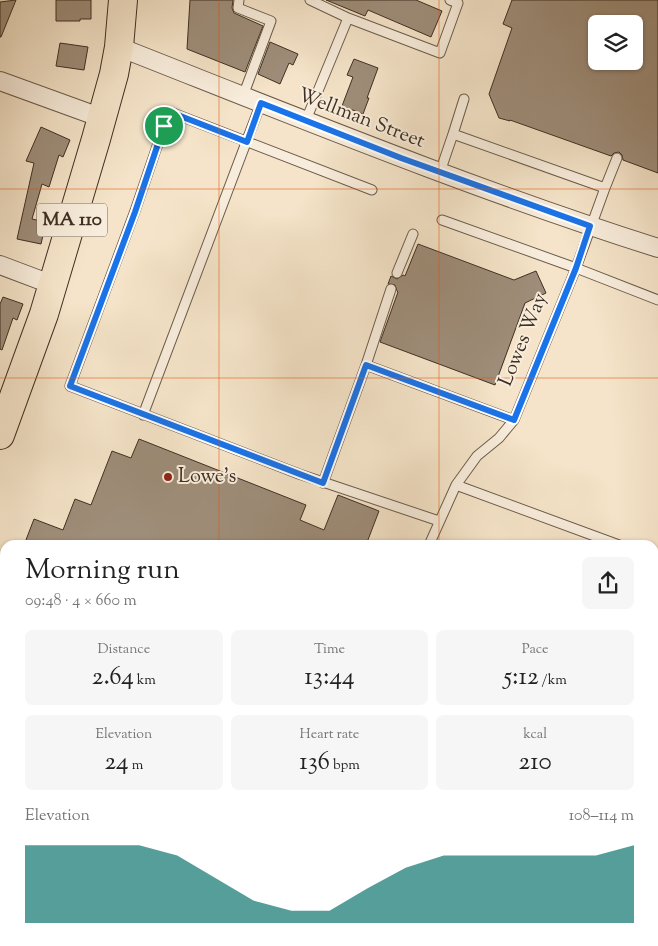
<!DOCTYPE html>
<meta charset="utf-8">
<style>
body{margin:0;font-family:"Sorts Mill Goudy",serif;background:#f6f6f6;color:#222;height:100vh;display:flex;flex-direction:column;font-size:19px;white-space:nowrap}
*{box-sizing:border-box;margin:0}
p{font-size:16px;color:#767676}
.icon{flex:none;width:28px;height:28px;fill:none;stroke:currentColor;stroke-width:2;stroke-linecap:round;stroke-linejoin:round}
.map{position:relative;flex:1;overflow:hidden}
.sheet{position:absolute;left:0px;top:540px;width:659px;height:406px;display:flex;flex-direction:column;background:#fff;border-radius:15px 15px 0 0;box-shadow:0 1px 4px #0004}
.sheet>*{flex:none}
.tools{position:absolute;left:588px;top:15px;display:grid;gap:10px}
.tools a{display:grid;place-items:center;width:55px;height:55px;border-radius:8px;background:#fff;box-shadow:0 1px 4px #0004;font-size:25px}
.pin{position:absolute;display:grid;place-items:center;width:42px;height:42px;color:#fff;margin:-21px;border:2px solid #fff;border-radius:50%;box-shadow:0 1px 5px #0007}
.round{display:grid;place-items:center;flex:none;width:52px;height:52px;border-radius:8px;background:#f6f6f6}
.overview{display:flex;align-items:center;justify-content:space-between;height:85px;padding:0 25px}
h1{font-size:28px;font-weight:600;line-height:38px}
.stats{display:grid;grid-template-columns:repeat(3,1fr);gap:8px;height:85px;padding:5px 25px}
.stats div{display:grid;align-content:center;border-radius:8px;background:#f6f6f6;text-align:center}
.stats b{font-size:25px;font-weight:600}
.stats small{font-size:14px;font-weight:400}
.stats p{font-size:14px}
.chart{height:140px;padding:10px 25px}
.chart p{display:flex;justify-content:space-between}
.chart svg{width:100%;height:90px;margin-top:5px;fill:#0f766e;opacity:.7}
.map>svg:first-child{display:block}
.building{fill:#9e8d79;stroke:#3f2f22;fill-rule:evenodd}
.lines{fill:none;stroke-linecap:round;stroke-linejoin:round}
.service-casing{stroke:#6c5c4c;stroke-width:11}
.minor-casing{stroke:#6c5c4c;stroke-width:20}
.primary-casing{stroke:#3f2f22;stroke-width:30}
.service{stroke:#f8eddc;stroke-width:9}
.minor{stroke:#f8eddc;stroke-width:18}
.primary{stroke:#f5e4c9;stroke-width:28}
.route-casing{stroke:#fff;stroke-width:10}
.route{stroke:#1a73e8;stroke-width:6}
.grid{fill:none;stroke:#e0570d;stroke-width:1;stroke-opacity:0.55}
.poi-dot{fill:#8f2418;stroke:#f8eddc;stroke-width:2}
.labels{text-anchor:middle;dominant-baseline:central;stroke-width:4;stroke-linejoin:round;paint-order:stroke}
.shield{fill:#f8eddc;stroke:#76685a;stroke-width:1}
.shield-label{font-size:19px;font-weight:bold;fill:#3f2f22}
.street-label{font-size:20px;fill:#3f2f22;stroke:#f8eddc}
.poi-label{font-size:20px;fill:#3f2f22;stroke:#f8eddc;text-anchor:start}
</style>
<div class="map">
<svg width="658" height="946" viewBox="0 0 658 946">
<rect width="100%" height="100%" fill="#f5e4c9"/>
<filter id="stains"><feTurbulence type="fractalNoise" baseFrequency=".004" numOctaves="4"/><feColorMatrix values="0 0 0 0 .2 0 0 0 0 .09 0 0 0 0 .02 0 0 0 .5 -.17"/></filter>
<radialGradient id="worn" r=".72"><stop offset=".6" stop-color="#630" stop-opacity="0"/><stop offset="1" stop-color="#630" stop-opacity=".3"/></radialGradient>
<path class="building" d="M16,0L1,37H0V2Z
M56,0H91V19H80V21H56Z
M190,0H233L232,8L234,13L263,26L245,72L187,49Z
M326,0H416L442,11L431,37L368,10L365,16Z
M512,0H658V173L623,160L622,155L619,152L614,153L611,156L510,120V121L499,118L489,94L512,28L503,24ZM596,24H634V61H596Z
M270,42L298,54L293,65L289,63L280,84L258,74Z
M60,43L88,47L84,70L56,66Z
M354,59L378,68L367,98H369L363,114L342,106L353,77L347,75Z
M41,127L70,140L63,157L59,155L49,187L42,184L32,219L46,222L41,244L17,239L34,163L26,161Z
M418,244L514,280L536,271L546,293L525,303L495,385L380,342L398,292L397,291L395,285L388,284L391,276L397,279L403,275L405,276Z
M3,297L23,304L17,320L13,318L2,350L0,349V304Z
M139,439L306,505L300,520L324,530L338,495L379,511L366,545H24L34,519L63,530L75,499L91,505L112,451L131,458Z"/>
<g class="lines">
<g class="service-casing">
<path id="service" d="M239,0L238,8L271,21L243,96
M310,0L348,18
M306,120L348,18L440,53L458,3L450,0
M453,134L464,99
M605,188L617,158
M372,190L170,112L165,117L164,126L135,211L70,386L299,474L439,521
M442,220L576,268L658,300
M397,273L413,234
M366,365L514,420
M143,415L261,103
M323,483L366,365L391,289
M456,485L619,545
M429,545L456,485L477,456L499,438L514,420L576,268L605,188L453,134L440,172
M654,558L658,559
M0,678L5,683
M654,699L658,690
M0,733L5,736
M0,823L5,826
M149,946L152,941
M201,946L204,941
M500,946L502,941"/>
</g>
<g class="minor-casing">
<path id="minor" d="M119,47C297,117 475,190 658,248
M0,81L102,118
M0,265L53,285"/>
</g>
<g class="primary-casing">
<path id="primary" d="M0,435L44,314L96,139L114,74L119,47L123,0"/>
</g>
<use href="#service" class="service"/>
<use href="#minor" class="minor"/>
<use href="#primary" class="primary"/>
</g>
<g class="lines">
<g class="route-casing">
<path id="route" d="M261,103L401,158L590,226L576,268L514,420L366,365L323,483L70,386L135,212L164,126L165,117L170,112L247,142Z"/>
</g>
<use href="#route" class="route"/>
</g>
<path class="grid" d="M219,0V545M439,0V545M0,189H658M0,378H658M0,568H5M654,568H658M0,757H5M654,757H658M219,941V946M439,941V946"/>
<circle class="poi-dot" cx="168" cy="477" r="5"/>
<g class="labels">
<rect class="shield" x="37" y="203.5" width="70" height="33" rx="4"/>
<g class="shield-label">
<text x="72" y="220">MA 110</text>
</g>
<g class="street-label">
<text transform="translate(361 119) rotate(21)">Wellman Street</text>
<text transform="translate(524 340) rotate(-68)">Lowes Way</text>
</g>
<g class="poi-label">
<text x="178" y="477">Lowe's</text>
</g>
</g>
<rect width="100%" height="100%" filter="url(#stains)"/>
<rect width="100%" height="100%" fill="url(#worn)"/>
</svg>
<div class="tools">
<a><svg class="icon" aria-label="layers" viewBox="0 0 24 24"><path d="M12 4l9 5-9 5-9-5zM3 14l9 5 9-5"/></svg></a>
</div>
<div class="pin" style="left:164px;top:126px;background:#1e9e55"><svg class="icon" aria-label="arrive" viewBox="0 0 24 24"><path d="M6 21V4h12l-3 4 3 4H6"/></svg></div>
<section class="sheet">
<div class="overview"><div><h1>Morning run</h1><p>09:48 · 4 × 660 m</p></div><a class="round"><svg class="icon" aria-label="share" viewBox="0 0 24 24"><path d="M12 15V3M7 8l5-5 5 5M5 13v7h14v-7"/></svg></a></div>
<div class="stats">
<div><p>Distance</p><b>2.64<small> km</small></b></div>
<div><p>Time</p><b>13:44</b></div>
<div><p>Pace</p><b>5:12<small> /km</small></b></div>
</div>
<div class="stats">
<div><p>Elevation</p><b>24<small> m</small></b></div>
<div><p>Heart rate</p><b>136<small> bpm</small></b></div>
<div><p>kcal</p><b>210</b></div>
</div>
<div class="chart"><p><span>Elevation</span>108–114 m</p>
<svg viewBox="0 0 160 44" preserveAspectRatio="none"><path d="M0 44V6L10 6L20 6L30 6L40 11L50 22L60 33L70 38L80 38L90 27L100 17L110 11L120 11L130 11L140 11L150 11L160 6V44z"/></svg>
</div>
</section>
</div>
